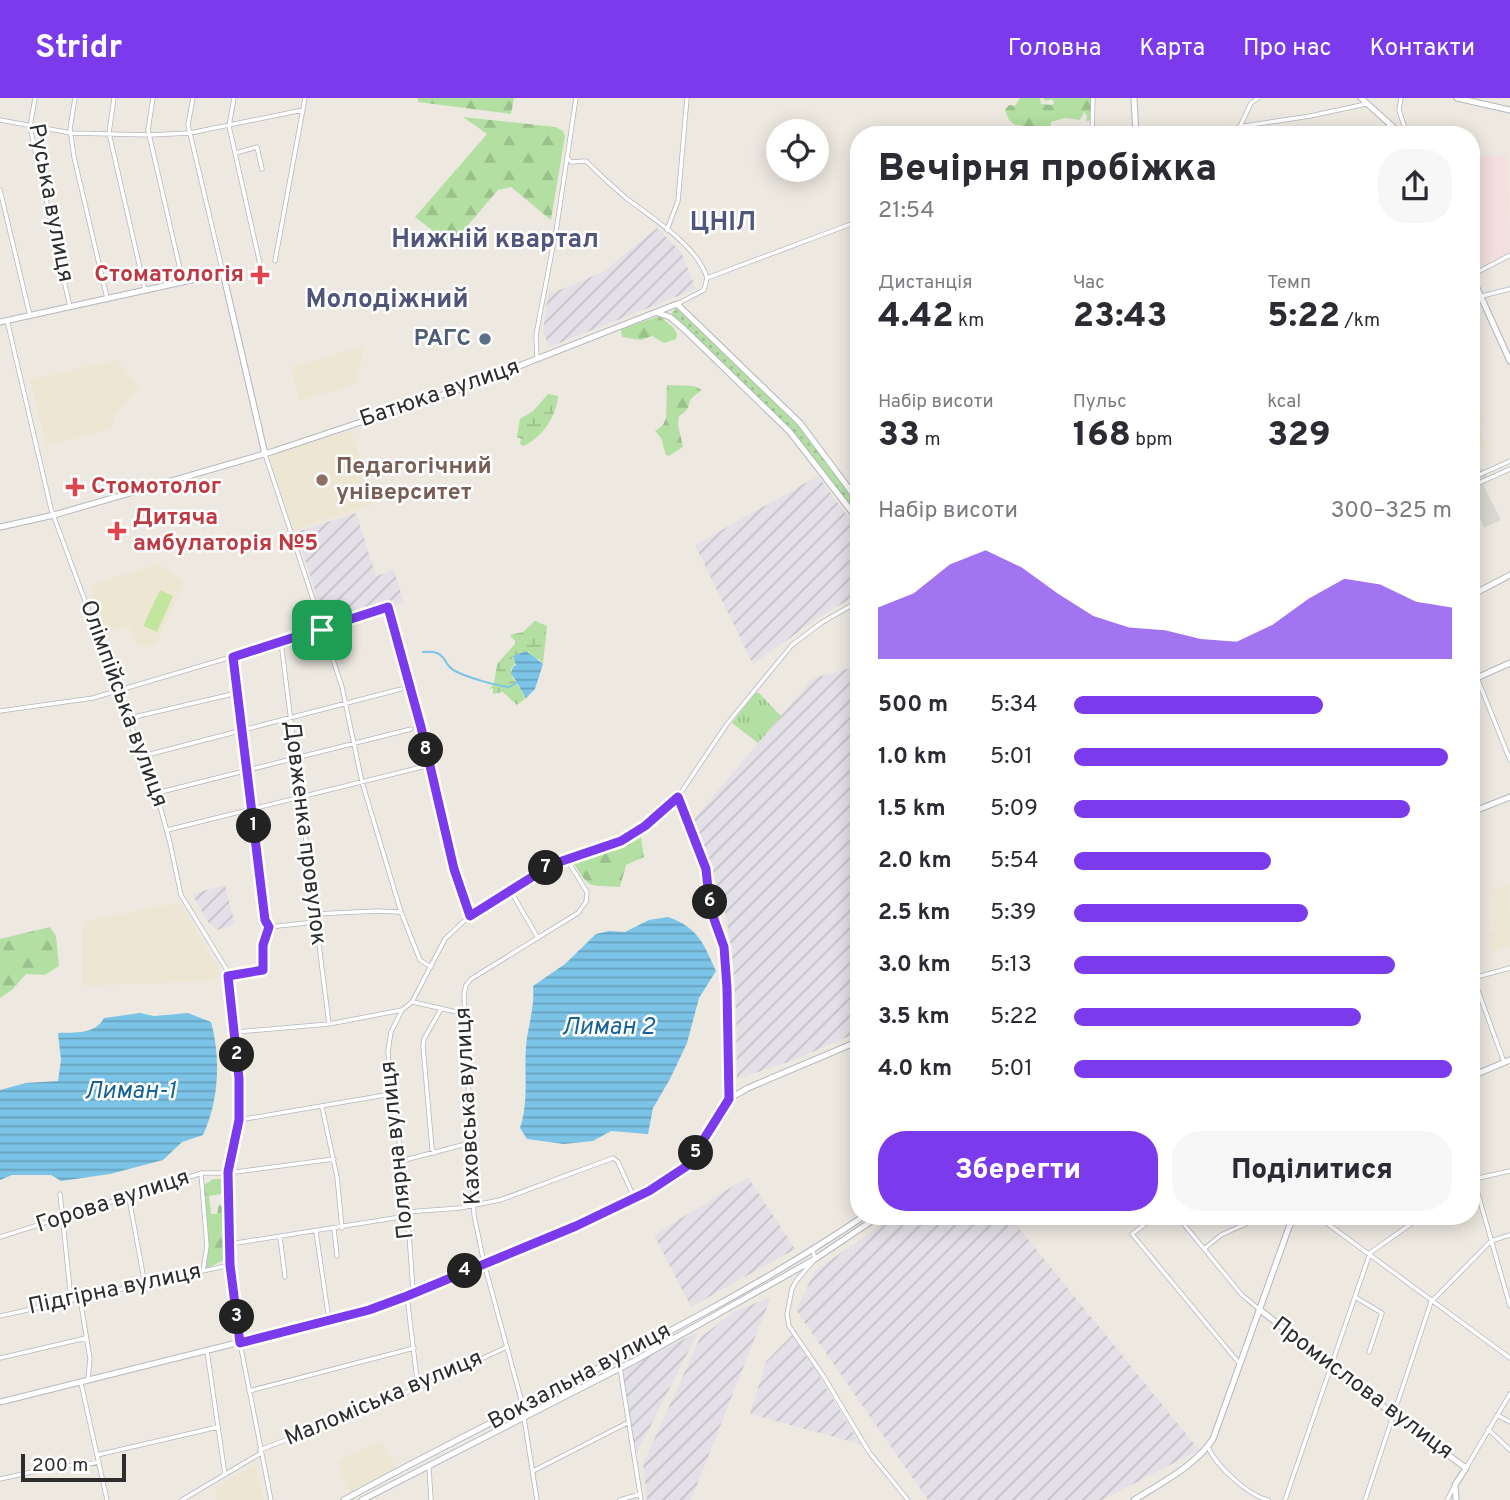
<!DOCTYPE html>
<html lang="uk">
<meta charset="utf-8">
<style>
body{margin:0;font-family:Overpass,sans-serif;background:#f7f7f7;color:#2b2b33;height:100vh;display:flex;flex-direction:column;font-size:26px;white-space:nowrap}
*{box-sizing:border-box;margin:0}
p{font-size:23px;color:#7c7c81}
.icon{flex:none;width:38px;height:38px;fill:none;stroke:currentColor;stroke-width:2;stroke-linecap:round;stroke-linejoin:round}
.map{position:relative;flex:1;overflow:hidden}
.panel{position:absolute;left:850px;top:28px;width:630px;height:1099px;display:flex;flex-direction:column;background:#fff;border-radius:28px;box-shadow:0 4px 18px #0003}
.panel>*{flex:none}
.tools{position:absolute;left:766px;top:21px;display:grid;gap:14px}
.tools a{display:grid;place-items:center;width:63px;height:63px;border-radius:50%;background:#fff;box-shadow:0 4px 18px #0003;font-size:35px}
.scale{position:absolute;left:21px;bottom:18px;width:105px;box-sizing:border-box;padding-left:7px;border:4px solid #2d2d2d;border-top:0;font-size:19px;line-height:24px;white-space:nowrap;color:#2d2d2d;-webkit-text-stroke:5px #fff;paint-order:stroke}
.pin{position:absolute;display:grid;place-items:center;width:60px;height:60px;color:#fff;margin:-30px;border-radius:14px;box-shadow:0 4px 10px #0006}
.km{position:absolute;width:35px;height:35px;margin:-18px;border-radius:50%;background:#222;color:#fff;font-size:19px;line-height:35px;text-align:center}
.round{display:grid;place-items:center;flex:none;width:74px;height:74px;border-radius:28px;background:#f7f7f7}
.head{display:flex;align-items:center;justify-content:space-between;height:119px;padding:0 28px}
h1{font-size:38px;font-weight:800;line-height:52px}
.stats{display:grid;grid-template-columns:repeat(3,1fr);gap:10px;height:119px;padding:7px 28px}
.stats div{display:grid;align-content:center}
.stats b{font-size:35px;font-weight:800}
.stats small{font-size:19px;font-weight:400}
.stats p{font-size:19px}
.chart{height:196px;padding:14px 28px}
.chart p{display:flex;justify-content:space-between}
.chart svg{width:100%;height:126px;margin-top:7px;fill:#7c3aed;opacity:.7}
.button{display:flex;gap:14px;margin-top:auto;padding:14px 28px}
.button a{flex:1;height:80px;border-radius:28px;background:#7c3aed;color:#fff;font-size:28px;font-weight:800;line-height:80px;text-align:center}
.button a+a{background:#f7f7f7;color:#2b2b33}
ul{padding:0 28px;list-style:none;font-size:23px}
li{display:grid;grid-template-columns:112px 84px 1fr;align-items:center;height:52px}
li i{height:18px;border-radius:9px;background:#7c3aed}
header{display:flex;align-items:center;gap:42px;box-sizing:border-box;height:98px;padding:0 35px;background:#7c3aed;color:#fff}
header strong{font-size:33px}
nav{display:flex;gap:38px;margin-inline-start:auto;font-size:24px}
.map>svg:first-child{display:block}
.industrial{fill:url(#industrial-furrows)}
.education{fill:#ede6d2}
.medical{fill:#f3e0df}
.grass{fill:url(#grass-tufts)}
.forest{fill:url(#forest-firs)}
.wetland{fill:url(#wetland-marsh)}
.park{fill:url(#park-dots)}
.pitch{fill:#c3e69e}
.plaza{fill:#dad8d3}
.water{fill:url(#water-rules)}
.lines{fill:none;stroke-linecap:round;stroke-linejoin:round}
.stream{stroke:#7cc4e7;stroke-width:2}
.street-casing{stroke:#b4b6bf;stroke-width:5}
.secondary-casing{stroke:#b4b6bf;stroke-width:7}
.street{stroke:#fff;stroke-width:3.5}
.secondary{stroke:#fff;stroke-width:5}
.route-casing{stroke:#fff;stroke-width:14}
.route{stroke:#7c3aed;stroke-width:9}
.health-dot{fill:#e0444e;stroke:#fff;stroke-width:2.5}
.service-dot{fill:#5c6f8a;stroke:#fff;stroke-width:2.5}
.education-dot{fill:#8d6e63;stroke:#fff;stroke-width:2.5}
.labels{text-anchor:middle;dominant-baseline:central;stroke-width:5;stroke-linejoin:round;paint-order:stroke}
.street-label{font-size:23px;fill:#2d2d2d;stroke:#fff}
.health-label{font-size:23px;font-weight:bold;fill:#be3a42;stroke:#fff;text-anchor:start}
.service-label{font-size:23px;font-weight:bold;fill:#4e5e75;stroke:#fff;text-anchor:end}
.education-label{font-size:23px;font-weight:bold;fill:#785e54;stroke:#fff;text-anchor:start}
.water-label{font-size:24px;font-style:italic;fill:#176397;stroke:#fff}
.quarter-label{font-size:26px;font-weight:bold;fill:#50557b;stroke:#fff}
</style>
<header>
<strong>Stridr</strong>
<nav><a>Головна</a><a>Карта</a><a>Про нас</a><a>Контакти</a></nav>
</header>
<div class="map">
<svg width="1510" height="1402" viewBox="0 0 1510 1402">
<defs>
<pattern id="industrial-furrows" width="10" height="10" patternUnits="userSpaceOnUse" patternTransform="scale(1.75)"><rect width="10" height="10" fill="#e3e1e7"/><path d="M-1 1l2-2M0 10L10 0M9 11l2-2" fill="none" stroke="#c3c1c6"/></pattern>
<pattern id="grass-tufts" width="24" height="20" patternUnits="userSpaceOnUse" patternTransform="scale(1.75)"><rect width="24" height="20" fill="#b3e0a2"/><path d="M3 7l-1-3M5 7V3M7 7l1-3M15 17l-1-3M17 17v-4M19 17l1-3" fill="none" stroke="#9ac08c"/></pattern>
<pattern id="forest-firs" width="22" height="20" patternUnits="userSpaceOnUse" patternTransform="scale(1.75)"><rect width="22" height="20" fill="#b3e0a2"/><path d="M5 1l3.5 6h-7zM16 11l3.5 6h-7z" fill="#9ac08c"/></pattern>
<pattern id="wetland-marsh" width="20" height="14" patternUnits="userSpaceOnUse" patternTransform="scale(1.75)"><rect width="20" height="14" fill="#b3e0a2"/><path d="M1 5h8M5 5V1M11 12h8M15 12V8" fill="none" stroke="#9ac08c"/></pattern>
<pattern id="park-dots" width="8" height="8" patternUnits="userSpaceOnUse" patternTransform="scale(1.75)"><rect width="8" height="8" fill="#b3e0a2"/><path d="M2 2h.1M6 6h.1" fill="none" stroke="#9ac08c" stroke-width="1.8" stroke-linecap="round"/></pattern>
<pattern id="water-rules" width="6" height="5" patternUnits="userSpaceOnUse" patternTransform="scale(1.75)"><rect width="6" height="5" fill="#7cc4e7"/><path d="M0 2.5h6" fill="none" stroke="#66a0bc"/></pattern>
</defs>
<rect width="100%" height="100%" fill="#ede9e1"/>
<path class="industrial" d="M657,130L681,154L696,191L549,249L543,233L548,197L603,174Z
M818,378L859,434V496L821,518L753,566L695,447Z
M356,415L376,478L394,472L404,505L327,529L296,434Z
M859,568V934L794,962L737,981L736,910L733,864L726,818L694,721L813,580Z
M225,787L235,827L217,832L208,824L192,796Z
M748,1079L795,1151L691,1209L654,1137Z
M894,1118H1009L1199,1352L1102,1402H928L796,1212L815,1173Z
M771,1199L691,1402H647L643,1366L700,1240L733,1214Z
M698,1234L635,1359L620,1273Z
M792,1237L819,1278L860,1346L750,1316L766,1264Z"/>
<path class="education" d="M365,247L356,286L300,303L291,270Z
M116,262L140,289L114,318L111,331L46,348L30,282Z
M1472,290L1485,324L1480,327L1487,348L1472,354Z
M351,332L375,406L293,433L269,358Z
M160,466L184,484L156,545L145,549L137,548L129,529L103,534L94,508L92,486Z
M1509,785L1510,847L1493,853L1489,838L1495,831L1491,822L1496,820L1492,810L1496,808L1490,793Z
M180,804L221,876L210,883L83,888V824Z
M380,1343L398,1372L351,1396L340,1374L339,1362Z
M255,1366L264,1402H217L215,1389Z"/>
<path class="medical" d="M1508,56L1510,155L1474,172L1472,168V59Z"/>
<path class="grass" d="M755,595H759L781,618L758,645L732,625Z"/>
<path class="forest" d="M418,0H514L511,16L418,4Z
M1020,0H1040L1041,6L1052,7L1054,5L1052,1L1046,3L1043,0H1092L1091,22L1086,23L1087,18L1084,14L1080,22L1065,20L1051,24V37H1022L1021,27H1015L1009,22L1005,12L1009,7L1015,8Z
M463,19L556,29L563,33L565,38L551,122L511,89L498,92L451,147L415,119L487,36Z
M659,218L673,229L677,236L676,241L664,245L652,238L641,242L622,239L621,231Z
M667,287L694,288L702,292C698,295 692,299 690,303C688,311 687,313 679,318L678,327L683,349L669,358L666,357L661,340L655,333L663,327L666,320Z
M640,734L644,759L626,767L620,789C588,787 590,792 573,764C596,757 622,751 640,734Z
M50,829L56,838L59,868L45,877L26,876L13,891L0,900V841Z
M213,1081H222L221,1096L209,1098L211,1116H217L219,1107L224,1109L226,1161L206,1171L209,1147L204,1087Z"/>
<path class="wetland" d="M548,296L558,298C557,318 541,341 523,348L520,346L521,341L517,339L520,321L533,313Z
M535,523L547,528L543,566L540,562L533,560L529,554H522L512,560L516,564L511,571L513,580L526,600L517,607L503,594L493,596V590L489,591L494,586L497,566L515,546V543L510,537L523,534Z"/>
<path class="park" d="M677,210L681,212L799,326L859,407V420L791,333L673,218L672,214Z"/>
<path class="pitch" d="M160,492L173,498L157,534L143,528Z"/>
<path class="plaza" d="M1472,368L1485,372L1487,379L1485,381L1486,385L1483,387L1501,422L1484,430L1472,403V386L1480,382L1479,378L1472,381Z"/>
<path class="water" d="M526,553L543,566L535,591L526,600L511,575L513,569L516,567L513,558Z
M668,819C698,830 703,844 716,873L699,900L687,945L670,981L653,1010L648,1036L611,1033L593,1043L564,1046L527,1041L520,1030C529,1002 524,976 526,948C528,927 535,909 533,888L565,866L596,836L609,833L625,834L649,822Z
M140,915L154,918L188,915L211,924C221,960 219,1003 203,1037L182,1044L163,1062L110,1076L61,1083L51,1077H12L0,1082V992L26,985L58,983L61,962L58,935C75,934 95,937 104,920Z"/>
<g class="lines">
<path class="stream" d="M423,554C449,552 441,566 455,573C469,580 494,587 509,589L516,585"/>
<g class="street-casing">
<path id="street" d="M35,0L30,29L70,209
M75,0L70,31L74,59L107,200
M114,0L109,35L145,192
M153,0L148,32L183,184
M193,0L188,27L223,175
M234,0L229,28L260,166
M1401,0L1399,12L1407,37
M0,22L71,35L150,37L190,35L303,12
M1238,29L1310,18L1366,6
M1092,37L1093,0
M1236,37L1251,5L1258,0
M1377,37L1390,27
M236,55L257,49L262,71
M567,59L571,64L586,63C599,76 612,88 626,100C652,120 698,148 707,180
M0,92L30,218
M667,132L678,103L687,0
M275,163L305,0
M707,180L859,123
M1472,180L1478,174L1510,157
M1482,198L1510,191
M677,206L704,192L707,180
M7,222L51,411L157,697L170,745L181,797L227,872L239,980V1022L228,1075L230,1167L240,1245L271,1402
M537,260L536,237L557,127L576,0
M265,356L342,589L362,684L401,814L420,862L431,869
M1472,380L1510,363
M1472,388L1510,371
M281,544L329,926
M1472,567L1510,662
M0,613L93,600L322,532L388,509L421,629L454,771L470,818
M130,620L237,595
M143,658L401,591
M157,695L411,631
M678,700L706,771L710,810L724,849L729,1001
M167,732L422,669
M510,792L538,840
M315,816L377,813L400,814
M269,829L315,824
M1472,876L1504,964
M228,878L258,875L263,872V847L269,829L265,822L233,559
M1473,880L1510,870
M413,904L465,916
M402,912L391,934L388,953L391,996L405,1078L413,1193
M236,934L329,926L402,912L412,904L445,841L464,823L540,774L562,763L607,750L645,728L678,699L727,626L792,547L821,525L859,503
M322,1009L337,1079L342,1130
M239,1022L391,996
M435,1055L432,1051L423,948L424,941L441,911
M401,1063L470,1045
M201,1075L207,1148L203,1173
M1472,1075L1510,1208
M1474,1081L1510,1073
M60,1096L71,1201
M129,1100L145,1187
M407,1114L460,1110L500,1102L613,1060L618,1064L633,1097L638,1099
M1156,1118L1132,1136L1239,1265
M1177,1118L1242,1197L1259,1211
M1317,1118L1510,1260
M1327,1125L1335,1118
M334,1131L337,1158
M316,1134L329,1222
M0,1139L202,1075H228L334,1061
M280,1139L285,1179
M230,1146L407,1118
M1204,1151L1221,1137L1263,1118
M813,1153L815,1161L796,1183L792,1191L787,1216L789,1228L824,1279L869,1354L908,1402
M407,1198L418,1290
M1355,1199L1382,1215L1369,1254
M80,1200L90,1261L88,1281
M0,1218L230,1167
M207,1253L225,1377
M0,1260L86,1240
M620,1270L641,1402
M81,1285L107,1402
M249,1293L414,1250
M1497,1317L1510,1324
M1488,1331L1510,1352
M1208,1349C1216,1368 1248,1397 1268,1402
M260,1352L418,1290L507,1249
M97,1357L218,1329
M429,1369L431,1402
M1466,1370L1510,1296
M533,1373L629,1324
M0,1381L63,1367L77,1368L99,1364
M182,1402L261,1355
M537,1402L521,1301L484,1165L474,1117L464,896L466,887L471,881L578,815L586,804L587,794L567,762
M620,1402L640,1396
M1285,1402L1370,1155L1422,1118
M1365,1402L1431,1204L1491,1143L1510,1137
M1447,1402L1454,1389"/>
</g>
<g class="secondary-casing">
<path id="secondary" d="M1134,0L1136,37
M1361,0L1402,37
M1457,0L1510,12
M1472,179L1510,263
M658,215L670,219L684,231L790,334L859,423
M0,224L223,175L265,356
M0,429L54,417L271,354L460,291L677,206L800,325L859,404
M1472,497L1510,477
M1472,582L1510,565
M1472,714L1510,699
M1472,978L1510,962
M1259,1211L1394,1317L1466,1370L1455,1387L1456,1402
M0,1304L369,1212L576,1128L638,1099L687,1068L729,1001L748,990L859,943
M344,1402C517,1306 700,1229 864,1118
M362,1402L634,1263L815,1161L879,1118
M1134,1402C1161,1385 1195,1368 1213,1341L1293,1118"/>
</g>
<use href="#street" class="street"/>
<use href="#secondary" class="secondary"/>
</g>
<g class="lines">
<g class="route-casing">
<path id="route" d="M388,509L421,629L454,771L470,818L540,774L562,763L621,743L645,728L678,699L706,771L710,810L724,849L727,890L729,1001L687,1068L649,1093L576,1128L407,1198L369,1212L240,1245L230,1167L228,1074L239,1022V980L228,878L263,872V847L269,829L265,822L233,559Z"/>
</g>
<use href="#route" class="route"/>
</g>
<g class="health-dot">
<path d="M256.5 166.5h7v7h7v7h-7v7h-7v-7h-7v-7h7z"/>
<path d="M71.5 378.5h7v7h7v7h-7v7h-7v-7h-7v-7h7z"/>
<path d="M113.5 422.5h7v7h7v7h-7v7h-7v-7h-7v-7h7z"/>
</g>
<circle class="service-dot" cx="485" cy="241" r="7"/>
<circle class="education-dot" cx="322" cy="382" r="7"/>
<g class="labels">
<g class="street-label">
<text transform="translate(50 105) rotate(79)">Руська вулиця</text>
<text transform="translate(440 296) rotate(-19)">Батюка вулиця</text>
<text transform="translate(123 606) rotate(70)">Олімпійська вулиця</text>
<text transform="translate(304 735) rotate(83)">Довженка провулок</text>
<text transform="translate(469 1008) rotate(-93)">Каховська вулиця</text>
<text transform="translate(398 1052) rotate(-96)">Полярна вулиця</text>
<text transform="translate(113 1104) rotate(-18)">Горова вулиця</text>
<text transform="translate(115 1192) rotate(-12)">Підгірна вулиця</text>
<text transform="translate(580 1279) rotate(-28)">Вокзальна вулиця</text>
<text transform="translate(1362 1291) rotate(37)">Промислова вулиця</text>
<text transform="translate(384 1301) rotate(-23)">Маломіська вулиця</text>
</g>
<g class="health-label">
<text x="244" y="177" text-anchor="end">Стоматологія</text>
<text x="91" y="389">Стомотолог</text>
<text x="133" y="420">Дитяча<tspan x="133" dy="26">амбулаторія №5</tspan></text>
</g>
<g class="service-label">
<text x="471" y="241">РАГС</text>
</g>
<g class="education-label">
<text x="336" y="369">Педагогічний<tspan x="336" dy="26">університет</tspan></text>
</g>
<g class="water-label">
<text x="608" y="930">Лиман 2</text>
<text x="130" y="994">Лиман-1</text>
</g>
<g class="quarter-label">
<text x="723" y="125">ЦНІЛ</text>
<text x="495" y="142">Нижній квартал</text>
<text x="387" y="202">Молодіжний</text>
</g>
</g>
</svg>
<div class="tools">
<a><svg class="icon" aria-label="locate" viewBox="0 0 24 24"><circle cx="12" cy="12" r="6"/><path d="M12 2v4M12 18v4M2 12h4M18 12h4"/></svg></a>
</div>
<div class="scale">200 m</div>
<div class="pin" style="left:322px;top:532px;background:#1e9e55"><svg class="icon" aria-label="arrive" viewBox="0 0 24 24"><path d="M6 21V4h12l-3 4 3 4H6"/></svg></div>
<b class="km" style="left:254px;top:728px">1</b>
<b class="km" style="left:237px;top:957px">2</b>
<b class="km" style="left:237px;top:1219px">3</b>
<b class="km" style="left:465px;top:1173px">4</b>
<b class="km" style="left:696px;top:1055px">5</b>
<b class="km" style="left:710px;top:804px">6</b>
<b class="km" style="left:546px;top:770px">7</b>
<b class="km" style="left:426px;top:652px">8</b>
<section class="panel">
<div class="head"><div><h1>Вечірня пробіжка</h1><p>21:54</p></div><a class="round"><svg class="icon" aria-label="share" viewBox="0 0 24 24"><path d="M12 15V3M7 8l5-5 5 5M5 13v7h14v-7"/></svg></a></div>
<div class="stats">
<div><p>Дистанція</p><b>4.42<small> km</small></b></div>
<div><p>Час</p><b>23:43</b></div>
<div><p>Темп</p><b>5:22<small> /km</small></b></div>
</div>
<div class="stats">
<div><p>Набір висоти</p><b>33<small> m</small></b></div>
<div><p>Пульс</p><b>168<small> bpm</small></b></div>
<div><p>kcal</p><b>329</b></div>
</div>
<div class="chart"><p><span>Набір висоти</span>300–325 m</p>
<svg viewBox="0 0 160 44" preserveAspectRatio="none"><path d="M0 44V26L10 21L20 11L30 6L40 12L50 21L60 29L70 33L80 34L90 37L100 38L110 32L120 23L130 16L140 18L150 24L160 26V44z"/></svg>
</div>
<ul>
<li><b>500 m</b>5:34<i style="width:66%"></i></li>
<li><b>1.0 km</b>5:01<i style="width:99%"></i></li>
<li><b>1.5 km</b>5:09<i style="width:89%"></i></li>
<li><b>2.0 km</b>5:54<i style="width:52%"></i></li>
<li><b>2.5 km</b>5:39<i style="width:62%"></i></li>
<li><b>3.0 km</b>5:13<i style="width:85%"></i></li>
<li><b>3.5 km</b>5:22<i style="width:76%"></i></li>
<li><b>4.0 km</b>5:01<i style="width:100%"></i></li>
</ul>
<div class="button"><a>Зберегти</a><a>Поділитися</a></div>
</section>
</div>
